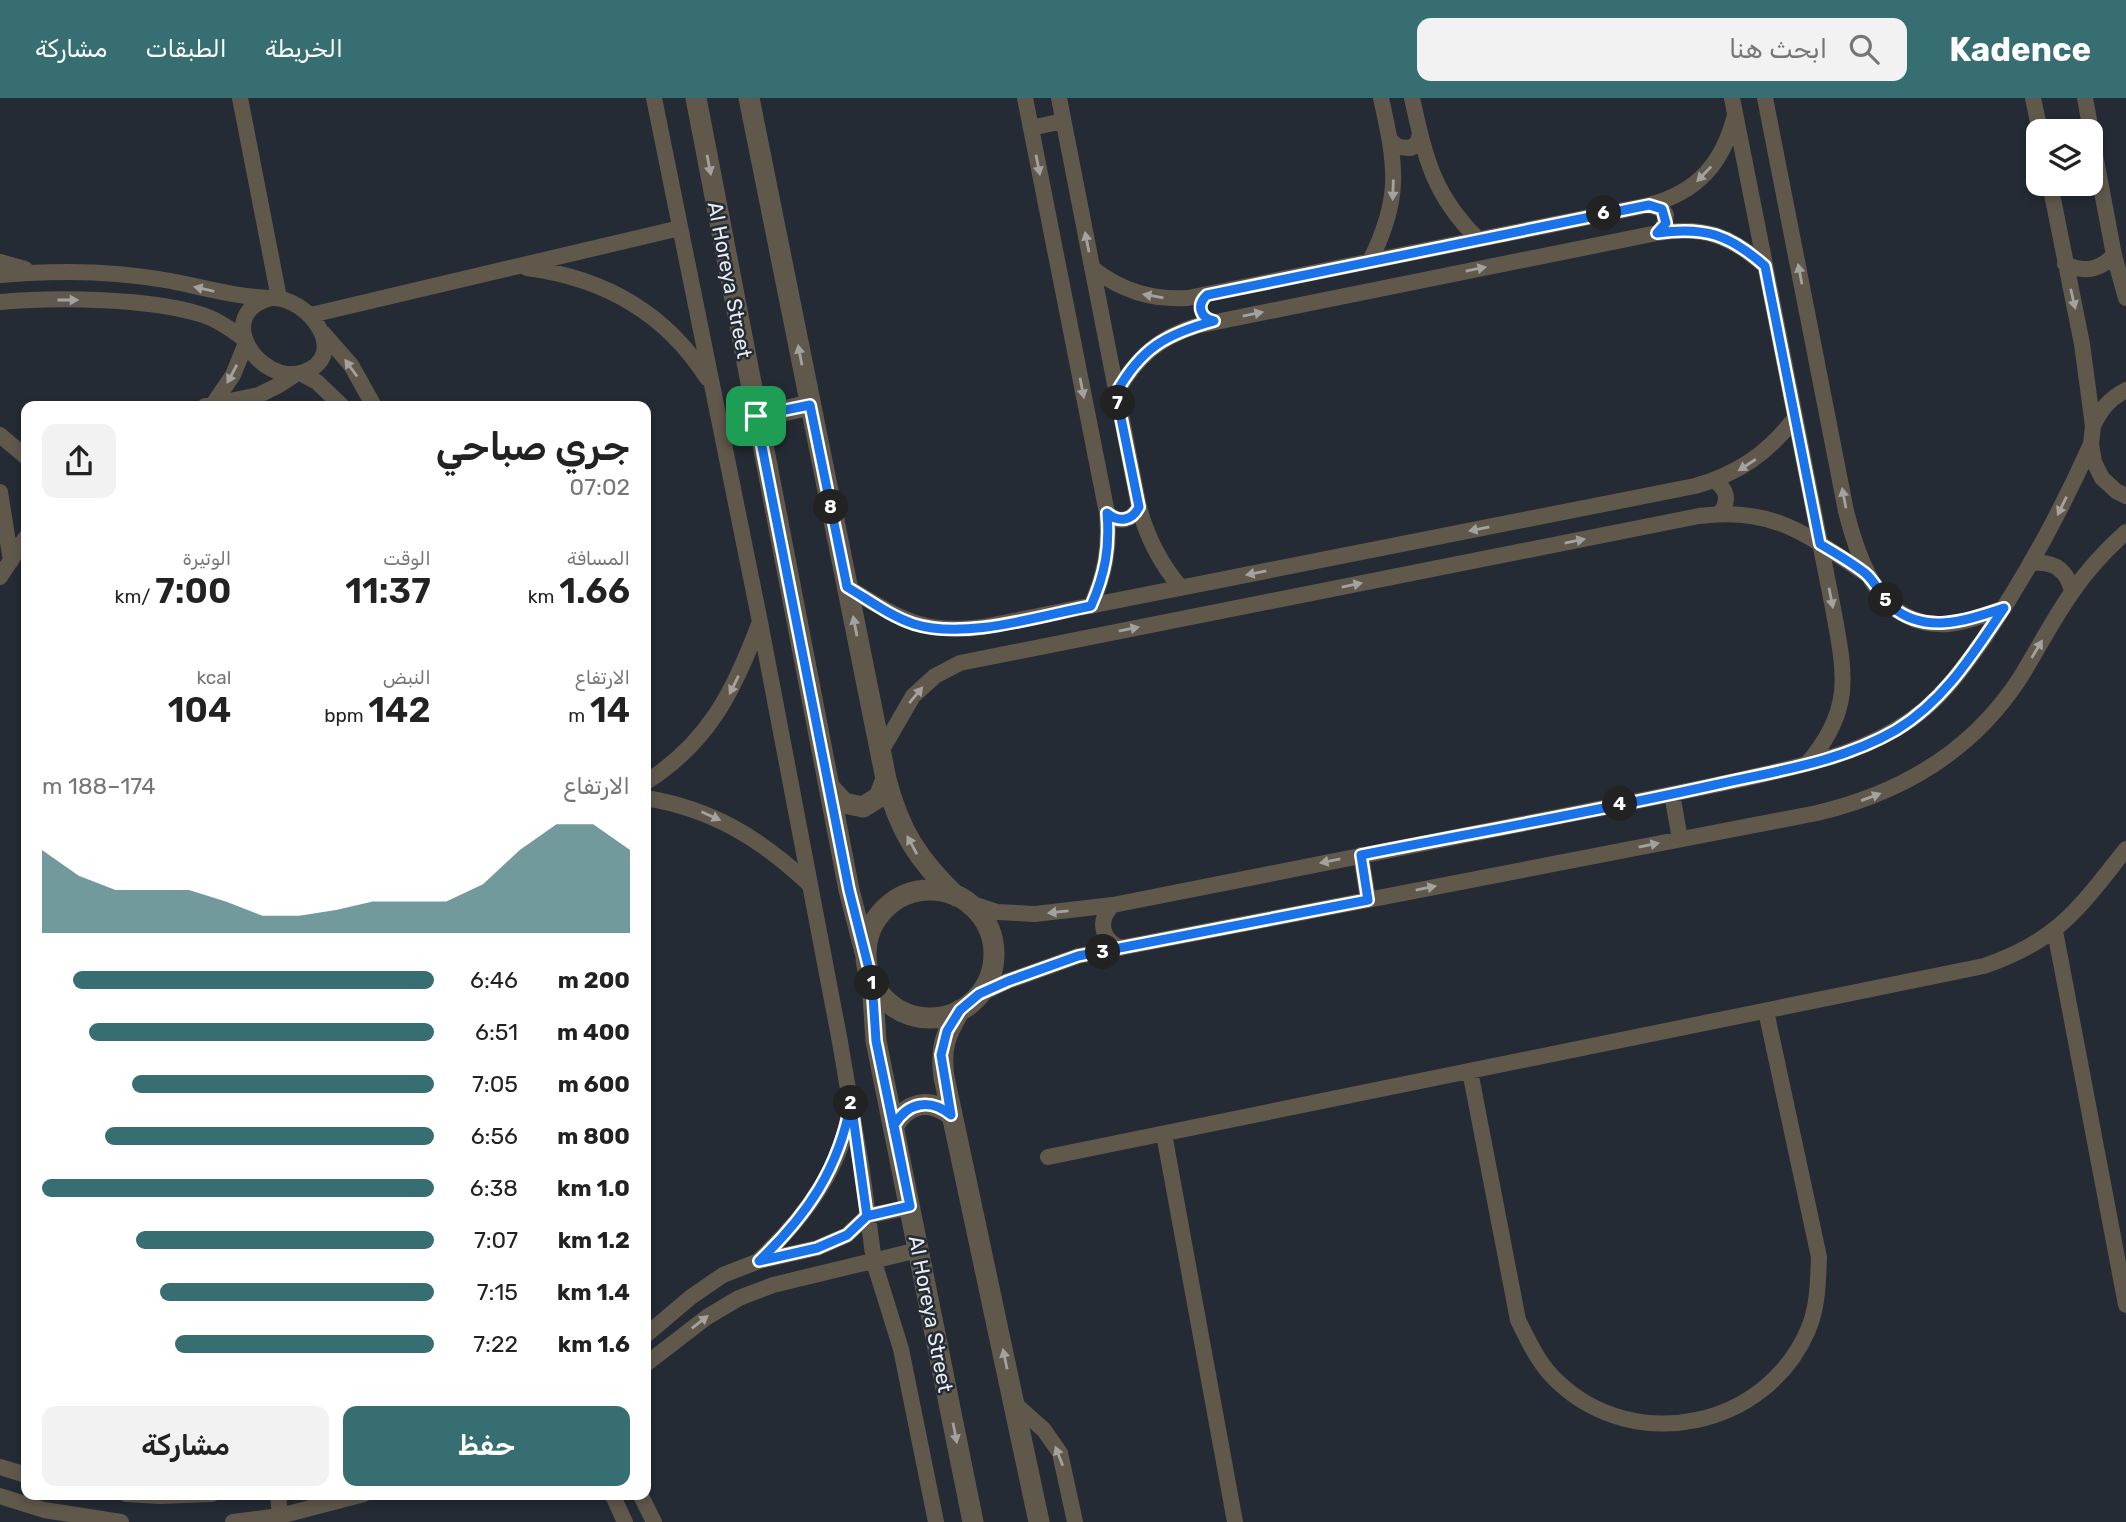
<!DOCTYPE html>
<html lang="ar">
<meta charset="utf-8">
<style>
body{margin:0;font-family:Rubik,"Noto Naskh Arabic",sans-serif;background:#f2f2f2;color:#222;direction:rtl;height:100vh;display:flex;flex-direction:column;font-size:26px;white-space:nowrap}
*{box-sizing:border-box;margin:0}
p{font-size:23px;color:#767676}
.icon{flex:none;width:38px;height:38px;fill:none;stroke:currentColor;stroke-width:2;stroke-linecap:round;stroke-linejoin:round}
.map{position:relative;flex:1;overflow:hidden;direction:ltr}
.panel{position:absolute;left:21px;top:303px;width:630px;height:1099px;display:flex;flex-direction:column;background:#fff;border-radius:14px;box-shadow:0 4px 10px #0003;direction:rtl}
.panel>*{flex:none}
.tools{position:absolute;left:2026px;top:21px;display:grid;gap:14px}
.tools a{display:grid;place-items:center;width:77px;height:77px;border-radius:14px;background:#fff;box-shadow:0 4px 10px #0003;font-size:35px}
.pin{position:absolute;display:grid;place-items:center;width:60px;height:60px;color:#fff;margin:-30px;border-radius:14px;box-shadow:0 4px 10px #0006}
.km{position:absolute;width:35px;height:35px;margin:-18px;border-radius:50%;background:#222;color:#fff;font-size:19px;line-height:35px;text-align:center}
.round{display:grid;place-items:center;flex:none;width:74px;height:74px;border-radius:14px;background:#f2f2f2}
.summary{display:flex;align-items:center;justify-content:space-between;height:119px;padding:0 21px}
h1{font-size:38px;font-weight:600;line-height:52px}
.stats{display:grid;grid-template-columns:repeat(3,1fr);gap:10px;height:119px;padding:7px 21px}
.stats div{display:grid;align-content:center}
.stats b{font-size:35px;font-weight:600}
.stats small{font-size:19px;font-weight:400}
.stats p{font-size:19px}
.chart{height:196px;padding:14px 21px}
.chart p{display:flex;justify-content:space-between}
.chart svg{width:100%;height:126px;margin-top:7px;fill:#376e71;opacity:.7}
.button{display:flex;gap:14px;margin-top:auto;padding:14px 21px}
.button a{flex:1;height:80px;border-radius:14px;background:#376e71;color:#fff;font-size:28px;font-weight:600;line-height:80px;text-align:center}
.button a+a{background:#f2f2f2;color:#222}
ul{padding:0 21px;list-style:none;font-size:23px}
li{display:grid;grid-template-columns:112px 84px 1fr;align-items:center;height:52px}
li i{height:18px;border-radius:9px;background:#376e71}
header{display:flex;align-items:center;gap:42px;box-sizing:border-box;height:98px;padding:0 35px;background:#376e71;color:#fff}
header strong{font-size:33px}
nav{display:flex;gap:38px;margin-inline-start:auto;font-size:24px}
.search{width:490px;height:63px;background:#f2f2f2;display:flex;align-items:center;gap:18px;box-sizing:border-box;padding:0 24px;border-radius:14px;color:#767676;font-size:26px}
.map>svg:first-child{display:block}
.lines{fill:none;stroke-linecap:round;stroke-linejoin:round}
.minor{stroke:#61584c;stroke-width:16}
.tertiary{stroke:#61584c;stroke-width:21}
.oneway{fill:#a4a2a0}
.route-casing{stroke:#fff;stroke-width:14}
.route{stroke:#1a73e8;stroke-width:9}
.labels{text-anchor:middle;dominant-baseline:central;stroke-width:5;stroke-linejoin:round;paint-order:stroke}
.street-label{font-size:21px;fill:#e8edf3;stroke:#242b34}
</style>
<header>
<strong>Kadence</strong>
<div class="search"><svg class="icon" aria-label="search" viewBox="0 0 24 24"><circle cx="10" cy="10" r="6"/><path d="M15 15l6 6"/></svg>ابحث هنا</div>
<nav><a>الخريطة</a><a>الطبقات</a><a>مشاركة</a></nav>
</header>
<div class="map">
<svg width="2126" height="1424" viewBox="0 0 2126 1424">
<rect width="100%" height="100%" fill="#242b34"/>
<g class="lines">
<path class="minor" d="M240,0L279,200
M654,0L760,524L840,944L862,1073L874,1164L901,1251L936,1424
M1025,0L1107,415C1110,450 1105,476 1091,508
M1059,0L1139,409C1147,440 1160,465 1181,490
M1412,0C1425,59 1433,97 1478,141
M1732,0L1833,510C1845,576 1854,611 1807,666
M1765,0L1846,413C1859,465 1881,530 1947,526C1966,525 1986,516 2004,510
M2033,0L2040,33
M2085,0L2091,33
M1031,30L1063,23
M2091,36L2114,157L2126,200
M1390,42L1398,49L1411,50L1418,44L1420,35
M2050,86L2082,246L2093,328L2091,346L2094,364L2102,380L2116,393L2126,398
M1649,107L1662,111L1666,117L1663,131L1657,135
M1370,163C1402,99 1396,68 1381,0
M0,164L25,171
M2065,166C2084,175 2100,172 2114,157
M527,170C604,180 665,214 707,280
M1092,170C1122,193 1151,202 1188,200L1649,107C1698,94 1723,65 1735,17
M0,177C56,172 116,173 171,183C205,190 237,199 271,200
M271,200C308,198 351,257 304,274C260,289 211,216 271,200Z
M0,204C56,199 150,200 203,217C218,222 231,231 244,241
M311,217L680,130
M323,235L351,267L374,308
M300,275L317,284L342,308
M1116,295C1136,260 1158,240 1196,228L1657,135C1704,128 1730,137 1765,168
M214,305L233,277L246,245
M205,308L259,297L279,287L296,276
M2093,328C2101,311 2109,301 2126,292
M0,337L26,359
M1714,383C1727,390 1730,403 1720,415
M0,394L11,463
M1107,415C1119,426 1132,423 1139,409
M2032,465C2054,463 2067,472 2072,493
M0,479L26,439
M847,489C897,519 922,537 983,529L1695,388C1738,376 1768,355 1795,320
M880,655L913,598L935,578L960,565L1699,418C1775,408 1808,438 1868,477
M646,684C708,645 734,593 759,526
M1672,696L1680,741
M646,700C712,711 760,740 809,786
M1361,757L1368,802
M967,804L997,814L1035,816L1113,807C1261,777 1409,748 1557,719C1617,707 1678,695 1739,682C1803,667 1868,656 1921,614C1947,593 1966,566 1985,539C2026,477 2061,414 2091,346
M1113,807C1097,822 1101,842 1121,850
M2055,833L2126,1207
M980,896L1008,883L1078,858L1817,715C1902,695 1972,654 2020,580C2038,551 2053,521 2073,493C2088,471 2106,452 2126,434
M1470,973L1518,1222C1529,1244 1539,1267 1558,1284C1635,1357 1766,1330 1808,1232C1818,1209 1818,1184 1819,1159L1766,913
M1164,1036L1235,1424
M1048,1059L1984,868C2058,843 2080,809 2126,751
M759,1162C801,1123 839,1075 849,1017
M646,1237L691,1199L723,1177L759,1163L817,1150L847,1137L867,1118L910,1109
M646,1266L707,1219L739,1200L773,1187L918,1152
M1015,1306L1044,1332L1060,1355L1075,1424
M0,1369L26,1377
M126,1396L160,1398L212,1396
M278,1396L280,1418
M612,1396L625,1424
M640,1396L654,1424
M0,1398L44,1412L121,1424
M233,1424L280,1418L364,1396"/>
<path class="tertiary" d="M696,0L849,792L866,858
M749,0L886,681C899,732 918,762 956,798
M756,319L810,307
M831,691L844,705L863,709L879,699L886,681
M866 856a64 64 0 1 1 128 0a64 64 0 1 1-128 0Z
M872,883L876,943L973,1424
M960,912C945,937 940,950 944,979L1039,1424
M894,1027C908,1004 930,1000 951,1017"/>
</g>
<defs><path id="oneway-solid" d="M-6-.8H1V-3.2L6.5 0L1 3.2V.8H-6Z" transform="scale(1.75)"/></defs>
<g class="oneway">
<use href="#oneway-solid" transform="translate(709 67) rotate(79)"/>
<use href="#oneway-solid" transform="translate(1038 67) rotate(79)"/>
<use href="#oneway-solid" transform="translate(1704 76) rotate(134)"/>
<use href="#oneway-solid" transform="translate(1393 92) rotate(92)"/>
<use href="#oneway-solid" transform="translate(1087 144) rotate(-101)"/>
<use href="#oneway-solid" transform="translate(1476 171) rotate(-11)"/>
<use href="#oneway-solid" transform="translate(1800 176) rotate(-101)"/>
<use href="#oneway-solid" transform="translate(204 191) rotate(-167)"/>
<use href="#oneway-solid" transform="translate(1153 198) rotate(-170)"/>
<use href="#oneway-solid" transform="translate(2073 201) rotate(77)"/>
<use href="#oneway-solid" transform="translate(68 202)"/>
<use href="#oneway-solid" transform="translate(1253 216) rotate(-11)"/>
<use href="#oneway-solid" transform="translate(800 257) rotate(-101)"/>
<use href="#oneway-solid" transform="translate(351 270) rotate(-126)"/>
<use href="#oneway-solid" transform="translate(232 276) rotate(118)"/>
<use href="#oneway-solid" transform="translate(1082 290) rotate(79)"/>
<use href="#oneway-solid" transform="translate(1747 367) rotate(147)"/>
<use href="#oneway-solid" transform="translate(1844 400) rotate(-101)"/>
<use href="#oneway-solid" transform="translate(2062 408) rotate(116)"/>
<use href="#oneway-solid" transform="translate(1479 431) rotate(169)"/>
<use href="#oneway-solid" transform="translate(1575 443) rotate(-11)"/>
<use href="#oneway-solid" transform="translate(1256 475) rotate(169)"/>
<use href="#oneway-solid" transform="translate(1352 487) rotate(-11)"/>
<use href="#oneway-solid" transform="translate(1831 500) rotate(79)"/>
<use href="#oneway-solid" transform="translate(855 528) rotate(-101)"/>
<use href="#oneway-solid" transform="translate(1129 531) rotate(-11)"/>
<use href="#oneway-solid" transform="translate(2037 551) rotate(-59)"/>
<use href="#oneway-solid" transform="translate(734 587) rotate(116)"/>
<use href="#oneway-solid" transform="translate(916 597) rotate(-50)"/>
<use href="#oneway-solid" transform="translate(1871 699) rotate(-20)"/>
<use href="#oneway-solid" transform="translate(711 718) rotate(24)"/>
<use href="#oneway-solid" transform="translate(912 747) rotate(-118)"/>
<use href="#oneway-solid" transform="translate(1649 747) rotate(-11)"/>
<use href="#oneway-solid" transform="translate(1330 763) rotate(169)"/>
<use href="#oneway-solid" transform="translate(1426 790) rotate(-11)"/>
<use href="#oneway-solid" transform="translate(1058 814) rotate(174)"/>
<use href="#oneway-solid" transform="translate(700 1224) rotate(-38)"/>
<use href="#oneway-solid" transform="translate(1005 1261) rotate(-102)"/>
<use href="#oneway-solid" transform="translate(955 1335) rotate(79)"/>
<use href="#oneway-solid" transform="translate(1059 1358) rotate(-111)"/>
</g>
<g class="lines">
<g class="route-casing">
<path id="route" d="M756,318L849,792L872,883L876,943L910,1108L867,1118L847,1137L817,1150L759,1163C807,1117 839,1071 851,1004L867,1118L910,1108L894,1027C908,1004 930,1000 951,1017L941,957L947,933L960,912L979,896L1008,883L1078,858L1368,802L1361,757C1478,734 1597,713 1714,687C1776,673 1841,664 1896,632C1944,603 1973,556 2004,510C1967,522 1926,537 1892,509C1881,499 1876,484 1865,475C1851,464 1835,455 1820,446L1765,168C1730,137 1705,128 1657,135L1666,125L1662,111L1649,107L1207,197C1196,207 1200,220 1214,223C1166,236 1141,250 1116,295L1139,409C1132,423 1119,425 1107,415C1110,450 1105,476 1091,508C1039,518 965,542 914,526C890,518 869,502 847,489L810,307L756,318"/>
</g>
<use href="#route" class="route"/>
</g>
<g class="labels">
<g class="street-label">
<text transform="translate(730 182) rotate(79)">Al Horeya Street</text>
<text transform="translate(931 1216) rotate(79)">Al Horeya Street</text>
</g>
</g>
</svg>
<div class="tools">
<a><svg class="icon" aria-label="layers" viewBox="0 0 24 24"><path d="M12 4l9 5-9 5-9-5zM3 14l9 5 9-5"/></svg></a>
</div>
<div class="pin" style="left:756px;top:318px;background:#1e9e55"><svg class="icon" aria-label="arrive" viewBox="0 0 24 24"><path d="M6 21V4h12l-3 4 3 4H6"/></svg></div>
<b class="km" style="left:872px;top:885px">1</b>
<b class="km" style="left:851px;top:1005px">2</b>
<b class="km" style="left:1103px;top:854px">3</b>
<b class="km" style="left:1620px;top:706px">4</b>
<b class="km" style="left:1886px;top:502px">5</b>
<b class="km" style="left:1604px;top:115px">6</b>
<b class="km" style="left:1118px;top:305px">7</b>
<b class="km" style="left:831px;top:409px">8</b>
<section class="panel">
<div class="summary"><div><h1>جري صباحي</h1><p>07:02</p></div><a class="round"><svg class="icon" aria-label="share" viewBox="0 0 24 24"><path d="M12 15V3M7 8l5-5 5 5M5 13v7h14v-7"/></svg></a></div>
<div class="stats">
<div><p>المسافة</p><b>1.66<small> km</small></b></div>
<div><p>الوقت</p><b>11:37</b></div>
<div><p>الوتيرة</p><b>7:00<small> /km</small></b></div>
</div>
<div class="stats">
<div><p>الارتفاع</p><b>14<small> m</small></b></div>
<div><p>النبض</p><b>142<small> bpm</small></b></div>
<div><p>kcal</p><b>104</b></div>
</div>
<div class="chart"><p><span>الارتفاع</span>174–188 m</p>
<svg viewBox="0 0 160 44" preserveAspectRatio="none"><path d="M0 44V15L10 24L20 29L30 29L40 29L50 33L60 38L70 38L80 36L90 33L100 33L110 33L120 27L130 15L140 6L150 6L160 15V44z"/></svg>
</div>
<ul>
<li><b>200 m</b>6:46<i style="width:92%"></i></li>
<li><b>400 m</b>6:51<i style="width:88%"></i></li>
<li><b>600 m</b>7:05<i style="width:77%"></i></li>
<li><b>800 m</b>6:56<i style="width:84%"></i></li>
<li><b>1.0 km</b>6:38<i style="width:100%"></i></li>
<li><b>1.2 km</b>7:07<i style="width:76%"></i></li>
<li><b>1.4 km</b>7:15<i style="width:70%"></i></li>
<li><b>1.6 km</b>7:22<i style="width:66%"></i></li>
</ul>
<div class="button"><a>حفظ</a><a>مشاركة</a></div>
</section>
</div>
